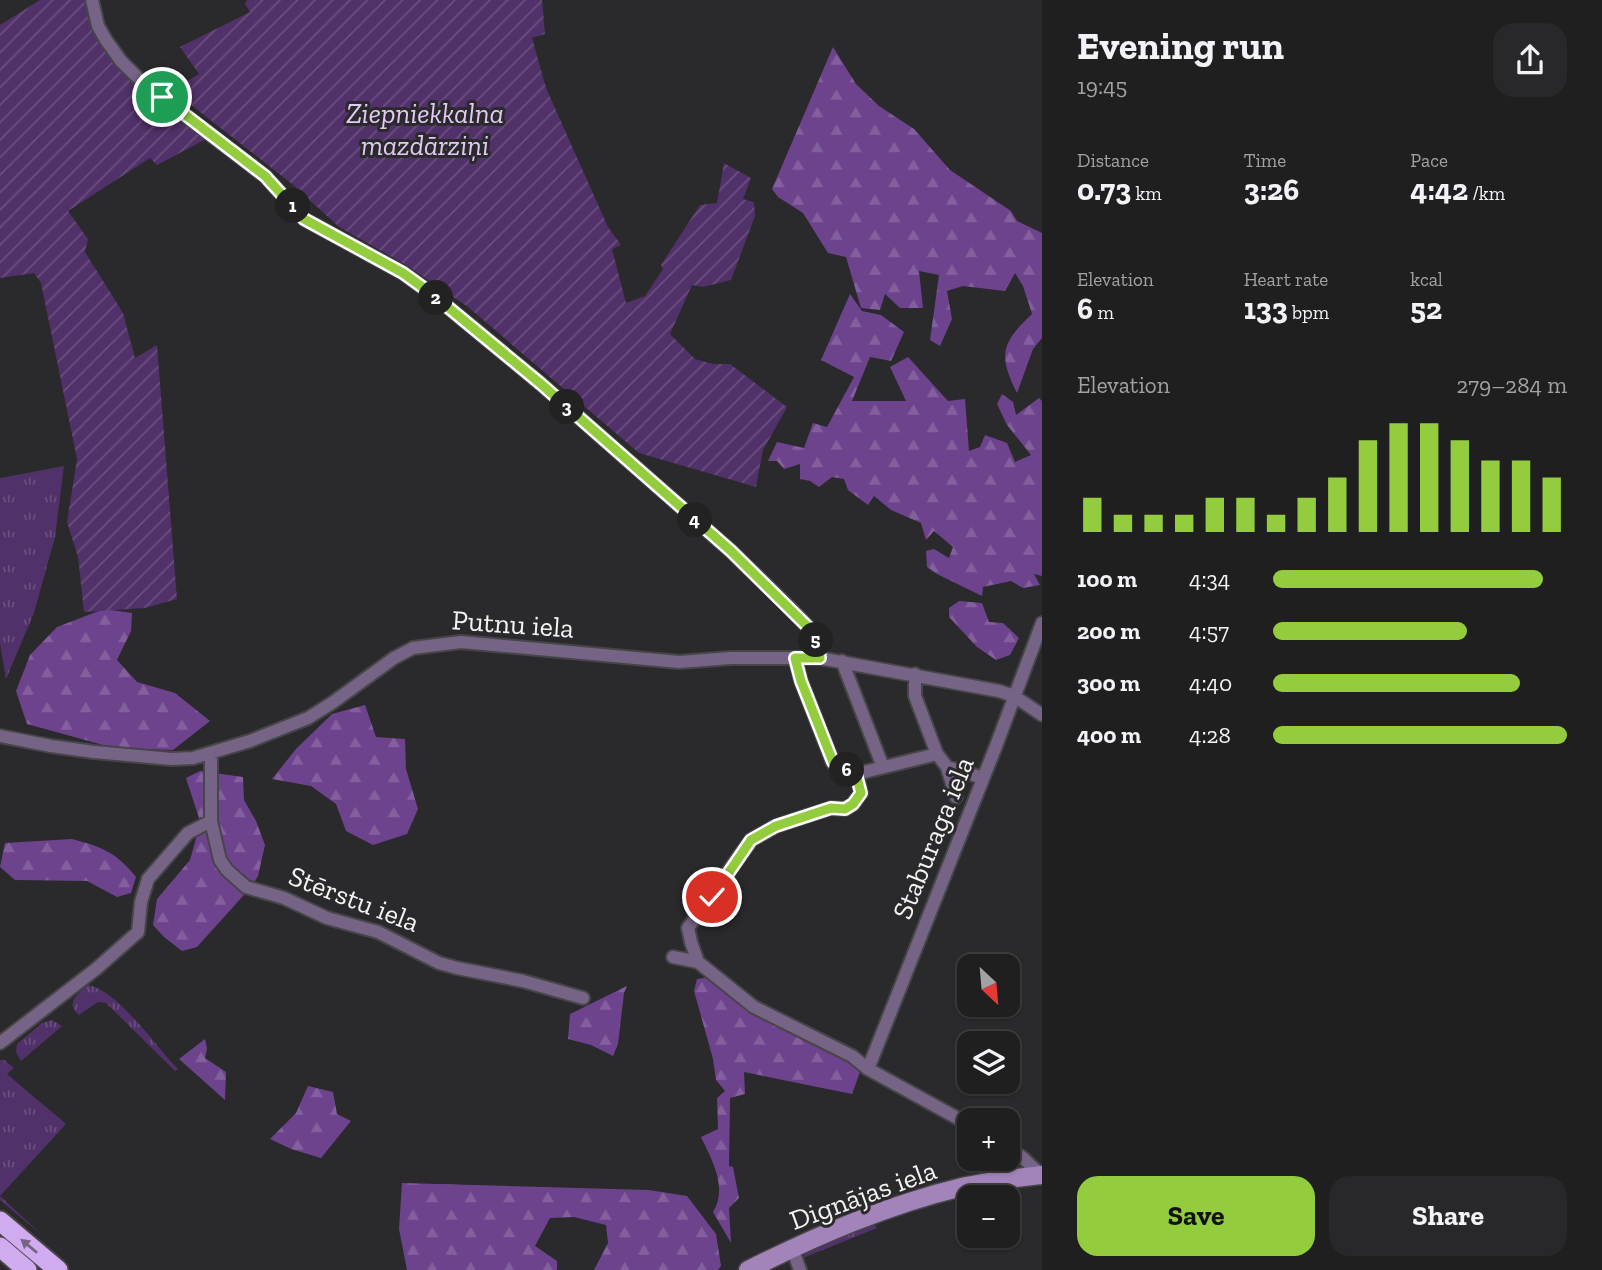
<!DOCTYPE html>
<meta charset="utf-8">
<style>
body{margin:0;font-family:"Zilla Slab",serif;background:#282729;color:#f1f3f6;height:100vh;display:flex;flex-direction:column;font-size:26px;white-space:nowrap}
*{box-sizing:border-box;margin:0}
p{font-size:23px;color:#a2a2a5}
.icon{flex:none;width:38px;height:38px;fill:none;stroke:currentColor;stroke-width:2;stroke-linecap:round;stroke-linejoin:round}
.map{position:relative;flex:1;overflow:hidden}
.drawer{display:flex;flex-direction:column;background:#201f20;width:560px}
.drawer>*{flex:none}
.needle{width:46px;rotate:154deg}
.controls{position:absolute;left:957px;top:954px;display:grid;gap:14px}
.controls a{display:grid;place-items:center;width:63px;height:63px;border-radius:14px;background:#201f20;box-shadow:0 2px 5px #0004,0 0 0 2px #3d3d3e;font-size:35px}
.pin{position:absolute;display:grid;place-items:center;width:60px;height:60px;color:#fff;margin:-30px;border:4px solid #fff;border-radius:50%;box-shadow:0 2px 7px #0007}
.km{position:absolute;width:35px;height:35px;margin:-18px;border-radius:50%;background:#222;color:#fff;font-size:19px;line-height:35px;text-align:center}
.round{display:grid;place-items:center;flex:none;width:74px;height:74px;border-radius:21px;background:#282729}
.headline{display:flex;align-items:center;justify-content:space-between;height:119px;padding:0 35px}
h1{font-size:38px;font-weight:700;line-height:52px}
.stats{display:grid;grid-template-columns:repeat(3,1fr);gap:10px;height:119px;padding:7px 35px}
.stats div{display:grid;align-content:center}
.stats b{font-size:30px;font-weight:700}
.stats small{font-size:19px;font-weight:400}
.stats p{font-size:19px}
.chart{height:196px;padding:14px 35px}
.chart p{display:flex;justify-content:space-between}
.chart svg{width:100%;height:126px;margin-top:7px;stroke:#93cd3d;stroke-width:6}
.action{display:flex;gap:14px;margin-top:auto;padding:14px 35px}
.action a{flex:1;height:80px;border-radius:21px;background:#93cd3d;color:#111;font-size:28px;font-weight:700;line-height:80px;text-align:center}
.action a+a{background:#282729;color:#f1f3f6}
ul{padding:0 35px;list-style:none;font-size:23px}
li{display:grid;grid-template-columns:112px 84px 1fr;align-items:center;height:52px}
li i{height:18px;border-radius:9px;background:#93cd3d}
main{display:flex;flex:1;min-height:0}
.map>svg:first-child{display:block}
.grass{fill:url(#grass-tufts)}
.forest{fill:url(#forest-firs)}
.garden{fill:url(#garden-furrows)}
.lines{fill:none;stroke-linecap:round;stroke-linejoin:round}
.minor-casing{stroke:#464547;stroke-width:16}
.secondary-casing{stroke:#464547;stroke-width:21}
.trunk-casing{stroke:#464547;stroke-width:23}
.minor{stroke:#766486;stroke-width:12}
.secondary{stroke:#a284ba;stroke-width:18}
.trunk{stroke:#d0abf0;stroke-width:19}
.oneway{fill:#756484}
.route-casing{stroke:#fff;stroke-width:14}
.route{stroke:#93cd3d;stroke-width:9}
.labels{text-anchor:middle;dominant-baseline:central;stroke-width:6;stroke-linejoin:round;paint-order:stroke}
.park-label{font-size:28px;font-style:italic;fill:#e0caf4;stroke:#2a292b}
.street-label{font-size:28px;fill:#f5f4f5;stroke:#2a292b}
</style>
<main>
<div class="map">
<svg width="1042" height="1270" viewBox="0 0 1042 1270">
<defs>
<pattern id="grass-tufts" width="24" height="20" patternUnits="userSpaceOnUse" patternTransform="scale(1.75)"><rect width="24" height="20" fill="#513169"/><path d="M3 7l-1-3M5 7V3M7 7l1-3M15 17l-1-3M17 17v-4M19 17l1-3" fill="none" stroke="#6b4f7f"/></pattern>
<pattern id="forest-firs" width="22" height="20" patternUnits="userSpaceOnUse" patternTransform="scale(1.75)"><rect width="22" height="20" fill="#6e438d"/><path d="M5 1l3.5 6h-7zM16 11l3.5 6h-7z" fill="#835f9e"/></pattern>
<pattern id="garden-furrows" width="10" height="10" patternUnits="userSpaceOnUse" patternTransform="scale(1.75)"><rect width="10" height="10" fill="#513169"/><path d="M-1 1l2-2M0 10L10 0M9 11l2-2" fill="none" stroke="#6b4f7f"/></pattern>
</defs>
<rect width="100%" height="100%" fill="#2a292b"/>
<path class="grass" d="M64,466L55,537L34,613L6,679L0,643V478Z
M88,985C118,990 155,1046 178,1069L175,1071L106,1003L98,1002L79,1015C65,1003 77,994 88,985Z
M52,1020L62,1026L21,1061L16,1052L17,1044L42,1023Z
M0,1060H4L14,1068L7,1074L66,1124L0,1196L43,1236L0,1200Z
M873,1223L877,1228L803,1258L807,1250Z"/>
<path class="forest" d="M833,47L856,84L879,106L914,129L950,170L1011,211L1017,221L1042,233V338L1033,349L1017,393C998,355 1001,343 1032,314L1023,286L1015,273L1005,291L963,286L947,291L952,319L940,346L930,340L939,275L919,271L923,308H900L885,294L880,310L861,308L846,257L828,253L803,213L778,197L772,189Z
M850,294L862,311L881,315L904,332L891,361L870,357L852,401H906L890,367L908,357L948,401L965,399L969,451L980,447L985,435L1007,443L1015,462L1031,455L1007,425L997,404L1002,394L1013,402L1016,415L1039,398L1042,401V576L1034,574L1040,585L1023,588L1011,581L983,587L982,596L937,574L927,567L926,551L934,549L949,558L953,547L934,531L926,540L921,523L891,510L874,496L868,505L848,490L844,479L832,477L819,487L810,481L800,479V464L784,469L777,461H768L777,442L804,448L813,423L827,427L854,377L821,360Z
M959,601L982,603L989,622L1003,623L1019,638L1010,655L996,660L977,647L949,617V608Z
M104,609L132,613L131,631L117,660L137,682L175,693L210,721L173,750L114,748L27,724L16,691L30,655L57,627Z
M365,705L376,737L405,739L406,769L418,809L407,834L373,845L346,831L336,804L311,786L272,779L296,749L332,714Z
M200,771L243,777L244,800L256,821L265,845L258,876L252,886L197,947L182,951L164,937L153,925L157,899L190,860L197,835L199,818L186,778Z
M72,839C102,847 116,852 136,877L131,893L117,897L87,881L15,880L0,867L5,843Z
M712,977C725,987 740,1006 753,1014C786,1035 831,1044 861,1069L852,1094L744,1072L745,1094L730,1098L729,1166L733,1167L739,1198L729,1208L731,1243L713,1212C728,1188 712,1160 701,1137L718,1129L717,1098L725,1091L716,1080L713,1059L694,991L697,979Z
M627,986L624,993L618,1044L613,1056L591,1045L568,1039L570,1014Z
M205,1039L207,1048L205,1058L226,1072L225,1100L179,1059Z
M308,1086L333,1092L337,1114L351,1121L321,1158L291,1149L270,1139L296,1113Z
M402,1183L649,1190L687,1196L716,1234L721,1266L718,1270H594L608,1243L606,1225L574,1217L550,1218L535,1246L557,1261V1270H407L399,1229Z"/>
<path class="garden" d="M40,0H87L89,20L110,57L208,138L157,165L150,158L68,211L88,239L85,252L123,313L135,358L157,345L177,599L145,608L84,612L78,557L67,522L77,459L41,283L34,273L0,278V25Z
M247,0H542L545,34L532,38L546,88L608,227L621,245L612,249L626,303L645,296L663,269L661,265L700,205L717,203L724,163L751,178L743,199L754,202L755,216L731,280L703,287L692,285L670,334L695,359L713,364H730L787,407L763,450L756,487L639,453L468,307L406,265L339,227L292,184L172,90L199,74L180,47L250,12L245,4Z"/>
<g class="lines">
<g class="minor-casing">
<path id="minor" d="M92,0L98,26L106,40L121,61L145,85L265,176L304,219L403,273L432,294L541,384L731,551L792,610L810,629L818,643L819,658
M795,658L801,681L833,763L856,774L937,754
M842,661L883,767
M915,674V696L937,754L947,767L956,797
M0,736L51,746L94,752L172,759L193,758L250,741L308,718L332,703L394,658L413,648L461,642L679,662L731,658H819L999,691L1014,696L1042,715
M211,753V821L220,860L227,870L246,887L284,898L327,918L378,932L439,963L457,968L523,981L583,998
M947,767L983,778
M673,957L698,962L754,1007L852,1056L868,1069L970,1125
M698,962L691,942L688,928L751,840L776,826L831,808L845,809L853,804L861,793L856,774
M0,1043L96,969L138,932L141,902L148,879L188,833L211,821
M868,1069L996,746L1042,623
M1008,1148L1023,1158L1041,1175L1042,1173
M792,1248L800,1270"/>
</g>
<g class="secondary-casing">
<path id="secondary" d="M748,1270C816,1236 887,1205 962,1187C988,1181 1015,1178 1041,1175"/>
</g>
<g class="trunk-casing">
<path id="trunk" d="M0,1221L58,1270
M0,1247L27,1270"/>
</g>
<use href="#minor" class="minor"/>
<use href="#secondary" class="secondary"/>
<use href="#trunk" class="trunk"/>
</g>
<defs><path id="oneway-solid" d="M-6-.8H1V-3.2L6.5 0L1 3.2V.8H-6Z" transform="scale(1.75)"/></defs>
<use class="oneway" href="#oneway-solid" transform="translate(29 1246) rotate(-140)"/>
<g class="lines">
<g class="route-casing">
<path id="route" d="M162,97L265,176L304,219L403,273L432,294L541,384L731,551L810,629L818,643L820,658H795L801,681L833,762L856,774L861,793L853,804L845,809L831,808L776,826L751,840L712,897"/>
</g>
<use href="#route" class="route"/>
</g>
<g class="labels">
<g class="park-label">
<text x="425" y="113">Ziepniekkalna<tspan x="425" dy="32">mazdārziņi</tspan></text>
</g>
<g class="street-label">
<text transform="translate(513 624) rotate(4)">Putnu iela</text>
<text transform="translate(933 838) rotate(-68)">Staburaga iela</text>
<text transform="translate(354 899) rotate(21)">Stērstu iela</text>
<text transform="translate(863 1195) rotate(-20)">Dignājas iela</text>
</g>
</g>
</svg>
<div class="controls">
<a><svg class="needle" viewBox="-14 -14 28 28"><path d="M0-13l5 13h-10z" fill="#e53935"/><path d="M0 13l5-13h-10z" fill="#a2a2a5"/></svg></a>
<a><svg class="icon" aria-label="layers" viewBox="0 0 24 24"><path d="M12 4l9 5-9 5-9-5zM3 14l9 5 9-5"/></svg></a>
<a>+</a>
<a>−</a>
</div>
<div class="pin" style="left:162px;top:97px;background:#1e9e55"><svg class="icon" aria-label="arrive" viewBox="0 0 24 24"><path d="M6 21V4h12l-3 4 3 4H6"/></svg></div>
<div class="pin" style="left:712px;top:897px;background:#d93025"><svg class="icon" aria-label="check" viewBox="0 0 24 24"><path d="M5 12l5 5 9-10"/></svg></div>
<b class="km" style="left:293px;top:206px">1</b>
<b class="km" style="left:436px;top:298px">2</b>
<b class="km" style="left:567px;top:407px">3</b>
<b class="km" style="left:695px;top:520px">4</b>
<b class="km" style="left:816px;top:640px">5</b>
<b class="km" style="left:847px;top:770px">6</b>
</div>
<section class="drawer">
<div class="headline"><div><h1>Evening run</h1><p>19:45</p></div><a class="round"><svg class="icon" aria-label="share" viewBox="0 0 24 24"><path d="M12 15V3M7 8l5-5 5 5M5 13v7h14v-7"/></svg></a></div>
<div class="stats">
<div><p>Distance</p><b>0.73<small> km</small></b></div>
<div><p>Time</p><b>3:26</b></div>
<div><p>Pace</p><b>4:42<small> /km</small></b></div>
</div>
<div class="stats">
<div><p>Elevation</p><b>6<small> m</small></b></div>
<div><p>Heart rate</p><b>133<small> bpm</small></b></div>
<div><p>kcal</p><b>52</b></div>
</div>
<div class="chart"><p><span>Elevation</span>279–284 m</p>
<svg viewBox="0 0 160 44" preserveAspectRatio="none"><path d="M5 44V32M15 44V38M25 44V38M35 44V38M45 44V32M55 44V32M65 44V38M75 44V32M85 44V25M95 44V12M105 44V6M115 44V6M125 44V12M135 44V19M145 44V19M155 44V25"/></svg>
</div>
<ul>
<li><b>100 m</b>4:34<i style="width:92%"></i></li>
<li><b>200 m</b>4:57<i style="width:66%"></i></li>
<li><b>300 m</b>4:40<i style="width:84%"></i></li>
<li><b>400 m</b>4:28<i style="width:100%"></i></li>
</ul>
<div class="action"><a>Save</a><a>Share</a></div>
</section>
</main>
